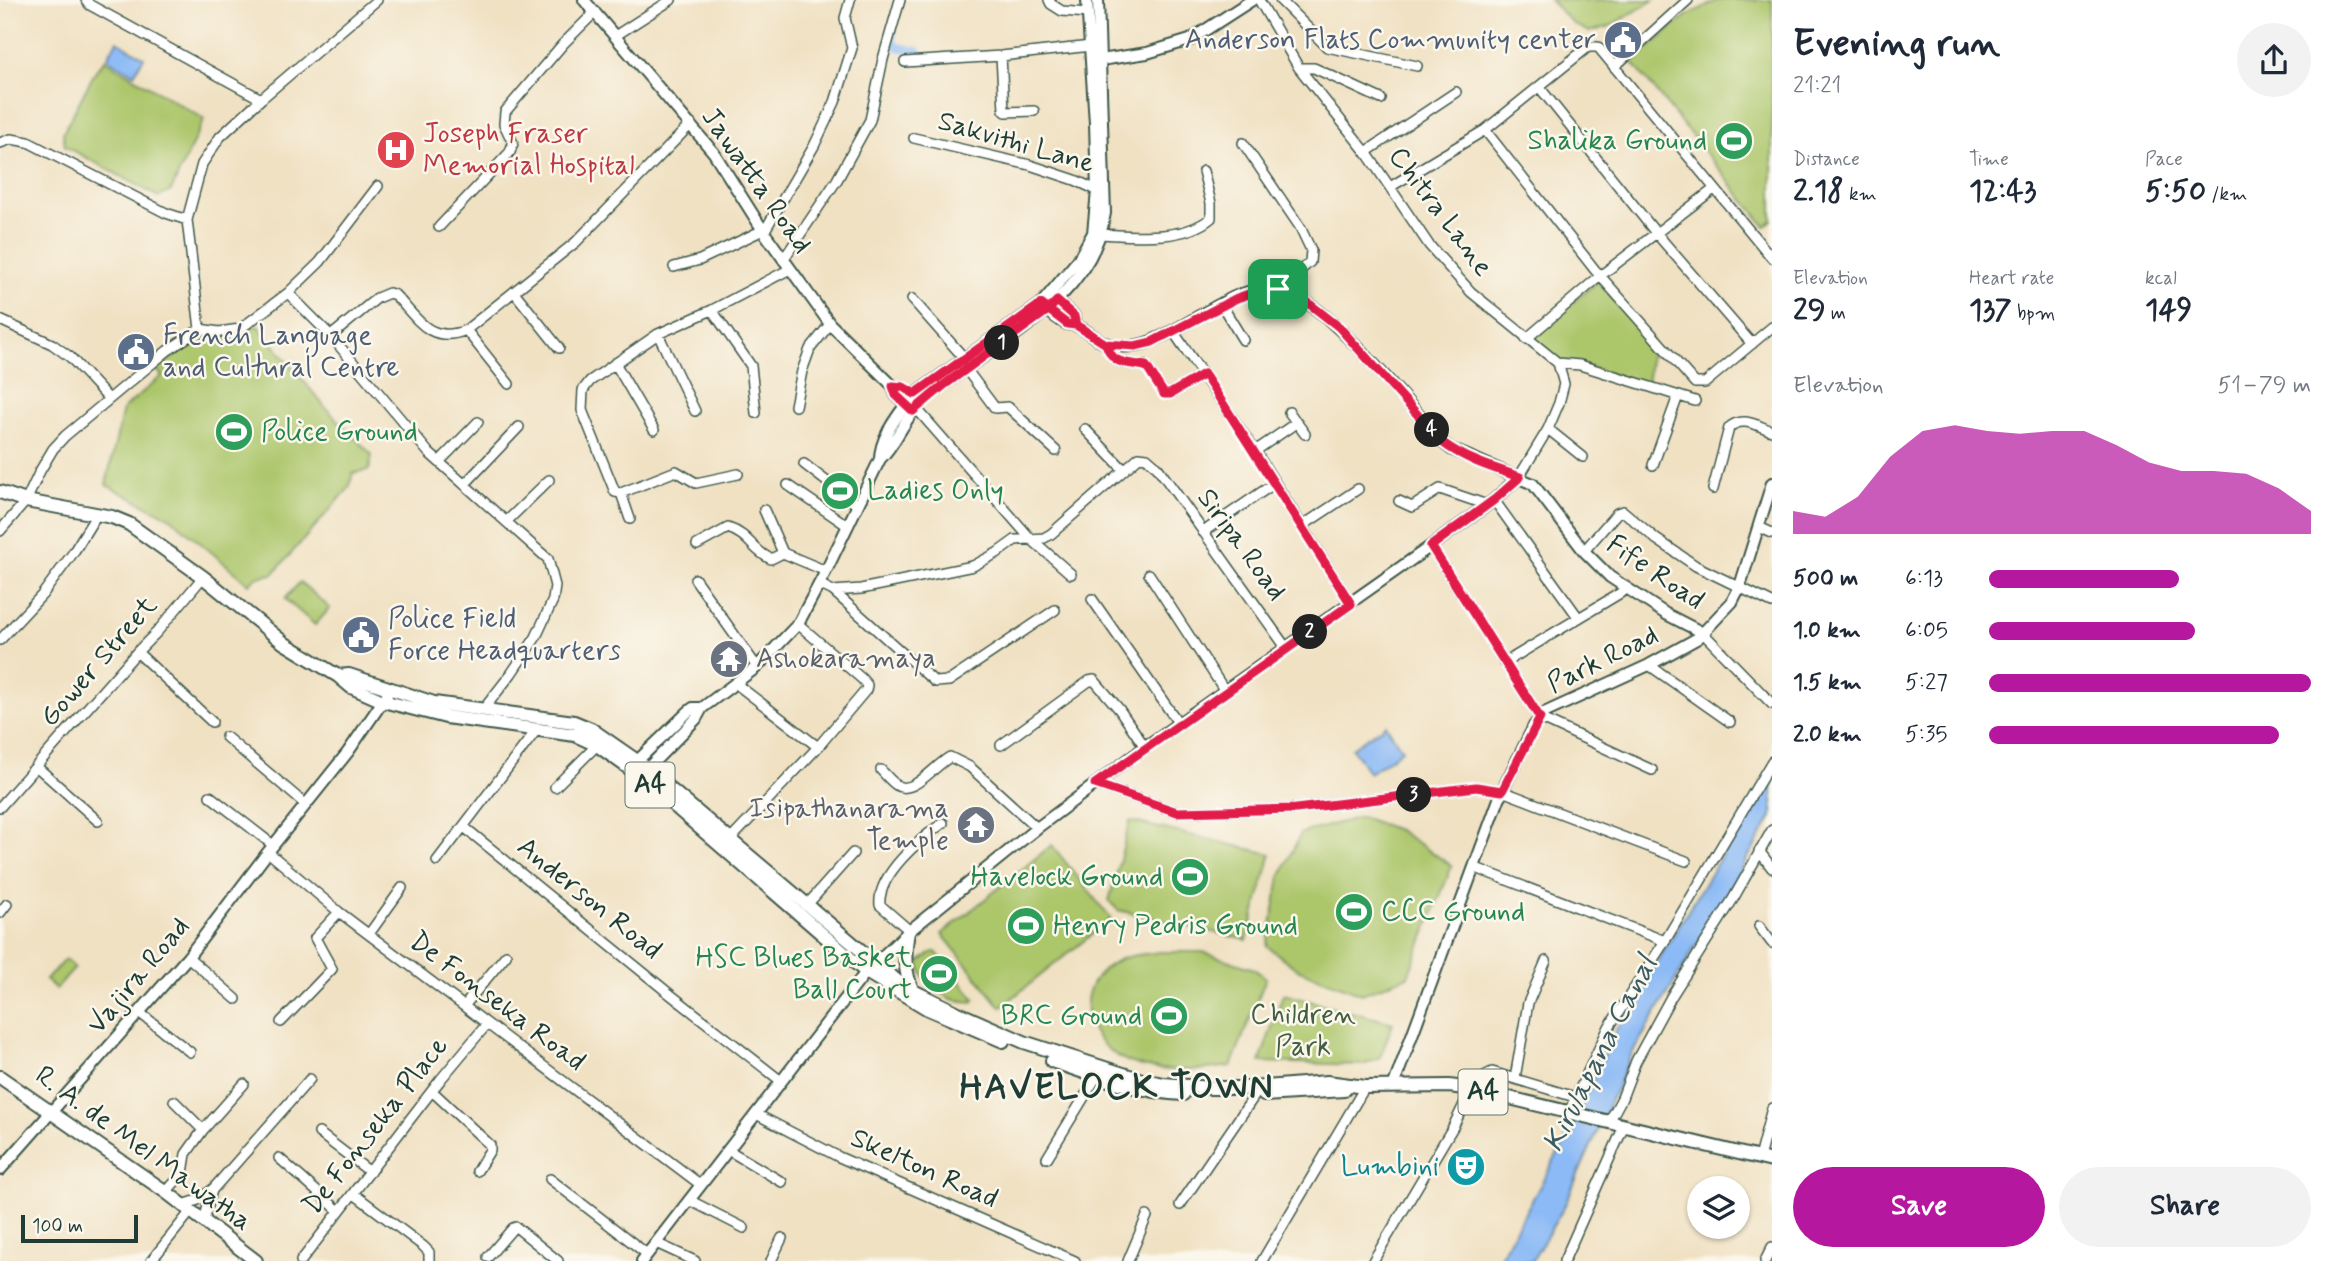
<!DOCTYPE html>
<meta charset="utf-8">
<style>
body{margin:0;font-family:Mynerve,sans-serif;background:#f2f2f3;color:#1f2937;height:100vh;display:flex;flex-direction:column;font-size:26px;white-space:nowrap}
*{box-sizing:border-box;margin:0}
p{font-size:23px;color:#747a83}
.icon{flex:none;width:38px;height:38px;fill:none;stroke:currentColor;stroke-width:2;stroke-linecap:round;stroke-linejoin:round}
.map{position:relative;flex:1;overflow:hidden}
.details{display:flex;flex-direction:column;background:#fff;width:560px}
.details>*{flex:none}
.buttons{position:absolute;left:1687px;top:1176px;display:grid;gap:14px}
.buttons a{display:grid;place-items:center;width:63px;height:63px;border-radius:50%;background:#fff;box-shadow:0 2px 5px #0004;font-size:35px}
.scale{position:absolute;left:21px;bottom:18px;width:117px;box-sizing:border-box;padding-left:7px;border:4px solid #1f3d34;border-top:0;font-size:19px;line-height:24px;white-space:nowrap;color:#1f3d34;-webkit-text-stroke:5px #fbf7ec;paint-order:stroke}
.pin{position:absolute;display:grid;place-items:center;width:60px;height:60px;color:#fff;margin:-30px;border-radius:14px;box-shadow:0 4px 10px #0006}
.km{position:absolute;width:35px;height:35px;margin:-18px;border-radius:50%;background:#222;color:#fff;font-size:19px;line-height:35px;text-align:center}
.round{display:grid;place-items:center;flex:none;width:74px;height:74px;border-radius:37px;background:#f2f2f3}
.overview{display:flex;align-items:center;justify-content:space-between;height:119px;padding:0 21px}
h1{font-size:38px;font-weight:700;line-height:52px}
.stats{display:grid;grid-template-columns:repeat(3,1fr);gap:10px;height:119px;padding:7px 21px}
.stats div{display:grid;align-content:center}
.stats b{font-size:30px;font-weight:700}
.stats small{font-size:19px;font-weight:400}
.stats p{font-size:19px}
.chart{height:196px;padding:14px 21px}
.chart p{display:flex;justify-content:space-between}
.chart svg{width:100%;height:126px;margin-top:7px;fill:#b5179e;opacity:.7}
.cta{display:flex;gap:14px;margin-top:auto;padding:14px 21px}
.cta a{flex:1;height:80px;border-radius:42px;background:#b5179e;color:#fff;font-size:28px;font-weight:700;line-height:80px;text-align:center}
.cta a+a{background:#f2f2f3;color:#1f2937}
ul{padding:0 21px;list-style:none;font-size:23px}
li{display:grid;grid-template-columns:112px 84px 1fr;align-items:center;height:52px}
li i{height:18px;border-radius:9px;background:#b5179e}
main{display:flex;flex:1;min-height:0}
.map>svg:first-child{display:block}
.green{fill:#acc66b;stroke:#668250;stroke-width:2}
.water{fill:#8bbaf6;stroke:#557c95;stroke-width:2}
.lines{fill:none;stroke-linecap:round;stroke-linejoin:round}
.canal{stroke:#8bbaf6;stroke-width:8}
.minor-casing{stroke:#3e5649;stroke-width:12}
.major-casing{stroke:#3e5649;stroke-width:14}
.highway-casing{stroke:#3e5649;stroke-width:16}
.minor{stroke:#fff;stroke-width:9}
.major{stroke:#fff;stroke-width:10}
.highway{stroke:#fff;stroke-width:12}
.route-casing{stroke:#fff;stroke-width:14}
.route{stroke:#e11d48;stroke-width:9}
.labels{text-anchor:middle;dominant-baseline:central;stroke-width:5;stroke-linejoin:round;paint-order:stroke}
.shield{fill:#fbf7ec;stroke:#61756b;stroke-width:2}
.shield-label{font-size:26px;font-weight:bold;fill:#1f3d34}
.service-label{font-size:28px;fill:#4e5e75;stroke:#fbf7ec;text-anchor:start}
.health-label{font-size:28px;fill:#be3a42;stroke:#fbf7ec;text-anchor:start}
.leisure-label{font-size:28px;fill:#27864d;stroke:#fbf7ec;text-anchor:end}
.street-label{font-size:28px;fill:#1f3d34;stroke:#fbf7ec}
.worship-label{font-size:28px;fill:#5b616d;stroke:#fbf7ec;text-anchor:start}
.park-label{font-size:28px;fill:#425f42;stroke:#fbf7ec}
.culture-label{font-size:28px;fill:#0d838f;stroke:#fbf7ec;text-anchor:end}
.water-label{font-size:30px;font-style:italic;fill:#3a5c64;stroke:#fbf7ec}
.district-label{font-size:35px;font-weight:bold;letter-spacing:2px;fill:#1f3d34;stroke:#fbf7ec}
</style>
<main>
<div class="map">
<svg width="1772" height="1261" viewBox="0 0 1772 1261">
<rect width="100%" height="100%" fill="#fbf7ec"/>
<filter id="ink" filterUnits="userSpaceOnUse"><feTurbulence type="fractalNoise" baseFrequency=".0143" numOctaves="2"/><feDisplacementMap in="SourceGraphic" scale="14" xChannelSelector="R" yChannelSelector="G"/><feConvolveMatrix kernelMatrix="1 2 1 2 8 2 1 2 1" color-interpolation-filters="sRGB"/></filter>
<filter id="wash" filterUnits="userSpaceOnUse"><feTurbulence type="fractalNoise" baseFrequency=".00686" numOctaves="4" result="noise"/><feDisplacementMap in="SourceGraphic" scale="28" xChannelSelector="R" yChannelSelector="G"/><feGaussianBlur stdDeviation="1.57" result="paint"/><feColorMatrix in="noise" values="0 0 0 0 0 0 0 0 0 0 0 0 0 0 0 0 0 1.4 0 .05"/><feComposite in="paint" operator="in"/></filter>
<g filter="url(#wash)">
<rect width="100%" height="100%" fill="#f0e1c3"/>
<path class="green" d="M1550,0H1654L1608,27L1589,32L1573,24Z
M1718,0H1772V220L1765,226L1632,62L1686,16Z
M105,60L204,119L171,191L159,197L65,146L63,133L96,70Z
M1598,281L1652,342L1647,386L1580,364L1561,369L1529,339Z
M250,325L259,327L325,407L372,455L369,470L353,473L349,488L273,574L256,577L249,584L171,518L106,485L123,409L162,376L156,369L176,354L210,337L232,336Z
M300,582L330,608L315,625L285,599Z
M1361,817L1398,830L1452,866L1408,976L1362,994L1297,969L1267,946L1280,877L1301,833Z
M1130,821L1271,854L1247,940L1118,910L1109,901Z
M1052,845L1111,919L1001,1007L942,934Z
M933,952H936L975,999L972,1002C965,1001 955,1001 949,998C936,992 919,977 919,962Z
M1160,952H1203L1254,969L1266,978L1231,1066C1200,1071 1155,1074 1125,1060C1081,1040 1070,985 1118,960C1130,955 1147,954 1160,952Z
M65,959L75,968L56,989L46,980Z
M1283,994L1393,1023L1380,1057L1364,1065L1260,1062Z"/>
<path class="water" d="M117,41L144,57L134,74L107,58Z
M1386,725L1402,750L1369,773L1352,748Z
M1772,772V817L1630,1057L1564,1207L1532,1261H1498L1564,1143L1616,1030Z"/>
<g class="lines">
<path class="canal" d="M893,33L891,41L898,47L918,51"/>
</g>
</g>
<g filter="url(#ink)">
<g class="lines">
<g class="minor-casing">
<path id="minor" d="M86,0L90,5L261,99
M1049,0L1051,4L1062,11L1088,13
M1259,0L1299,68L1366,152L1429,245L1471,292L1558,363L1564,384L1559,403L1548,429L1519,477
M1280,0L1327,47L1417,66
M615,36L671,0
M1001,56L1004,110L1006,112L1034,111
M905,62L1001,56L1091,46
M1614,67L1688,0
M1299,68H1314L1381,99
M1540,88L1656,233L1752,344
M1485,130L1595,270L1695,383H1705L1772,327
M914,138L1030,165L1075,180L1101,192
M0,143L11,139L28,142L166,213L187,220
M1243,143L1300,227L1311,250L1310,262L1278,289
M1366,152L1456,92
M1390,187L1485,130L1588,47H1598L1772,258
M439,227L510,152L513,143L504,124L505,112L563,44L595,12
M764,232L814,146L835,102L852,48L845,18L850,0
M1101,234C1135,236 1184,241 1211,218V203L1203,171
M783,260L837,180L870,120L883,59L900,0
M674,267L700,260L763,230
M288,293L331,336L429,453L548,559L555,586L553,600L536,637L511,674L483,710
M515,293L559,348
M912,299L965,359
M1221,304L1243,340
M712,310L751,366L756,413
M0,320L52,344L70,357L108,398
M200,329L187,220L202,164L220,137L261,99L377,0
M466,330L509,384
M1173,331L1255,451L1351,604
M658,334L695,411
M331,336L377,298L389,293L395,295C417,318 430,345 466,330L576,242L691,124
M1526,339L1600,276L1714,189
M1106,344C1113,366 1126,362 1146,366L1164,393L1170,394L1204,374
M615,363L654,430
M1558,363L1580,365L1695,401
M966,369L995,408L1008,407L1056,451
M795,406L802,371L810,349L830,324
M916,408L1030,538L1071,574
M1289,412L1305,434
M1085,429L1124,470
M1548,429L1583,457
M1255,451L1296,423
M439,462L478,422
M804,464L857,505
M1653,465L1678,396
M1158,468L1287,649
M738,474L696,483L676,471L621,493L615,492L582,410L583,390L590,381L658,334L712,310L790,269
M465,484L519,427
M788,485L848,526
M1713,489L1729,428C1741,415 1758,426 1772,431
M621,493L630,519
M1494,500L1578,617
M1399,501L1412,507L1440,489L1487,505
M764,510L783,553
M507,521L549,480
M1302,526L1358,489
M1759,527L1772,533
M0,531L26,501L40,471L53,449L65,436L167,351L200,329L219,332L240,329L288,293L320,262L378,186
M1203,532L1275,483
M697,545L728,528C750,535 752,551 771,559L783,553L826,571
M1431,546L1540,718L1652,770
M1584,551L1617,513L1623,511L1656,539L1696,566L1772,603
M1149,574L1225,691
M695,579L757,667
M819,584L833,591L861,589L973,566L997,553L1015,540L1044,538L1051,534L1139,457L1147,458L1155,465
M833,591L935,682L949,681L1055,610
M1092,599L1179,724
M1703,633L1772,704
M0,640L42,595L73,553L97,514
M137,652L212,722
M1504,663L1627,589
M1649,665L1730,722
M735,683L818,747
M226,737L305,804
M1001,745L1089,681L1094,680L1119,709L1145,747
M37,767L98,821
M881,770C886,775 892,783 898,786C914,794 934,766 950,757L970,767L1037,828
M1095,784L1177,812L1296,809L1476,787L1502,791L1686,861
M555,787L597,745
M210,796L273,845
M0,807L137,652L157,632L203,577
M464,827L671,995L781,1081
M730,840L818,747L866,690L867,685L862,679L798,624
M1759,851L1772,868
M268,852L339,912L701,1185
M437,861L538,728
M1476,868L1665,941
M806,906L853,853
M0,913L7,904
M1759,926L1772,943
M910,931L880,905C877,875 920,839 943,823
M369,934L402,888
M188,957L236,999
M465,1005L506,955
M140,1013L190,1052
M281,1022L332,969L315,938L339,912
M1515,1078L1528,1003L1546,961
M432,1091L490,1145V1150L477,1171
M174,1101L203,1130
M1569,1112L1609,1027L1665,941L1772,761
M756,1114L839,1157L1075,1261
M1609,1122L1622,1098L1636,1061L1671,997L1733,899L1772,830
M319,1133L370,1172
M728,1150L782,1182
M279,1158L339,1211
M1047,1158L1097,1076
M1759,1158L1772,1108
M550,1179L647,1254
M166,1192L183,1173L186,1154L203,1130L244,1084
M354,1194L423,1246L429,1252V1261
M689,1200L744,1228
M183,1205L198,1200L213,1189L310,1079
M1180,1205L1255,1095
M204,1221L212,1190
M656,1243L695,1261
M488,1257L513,1228L516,1227L558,1261
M151,1261L191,1211
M301,1261L441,1079L487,1024
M771,1261L782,1238
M1128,1261L1147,1216
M1262,1261L1365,1087
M1373,1261L1453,1127L1476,1080L1492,1072L1575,1097
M1564,1261L1624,1126
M1765,1261L1772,1247"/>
</g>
<g class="major-casing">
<path id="major" d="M584,0L714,153L764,232L830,324L893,386L896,395L911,409
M1094,61L1147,53L1190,40L1252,0
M1051,296L1074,316L1076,325
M1041,304C1048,311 1058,320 1067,324C1070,325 1074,324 1077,326C1087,330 1095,339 1105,343C1159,365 1224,279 1279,289C1325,298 1409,405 1442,442L1451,449L1533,484L1584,551L1610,577L1666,614L1703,633
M880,459C880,437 900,411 915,394L1041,304L1078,260L1093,233L1097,191L1095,123L1087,0
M633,765L689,711L693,708H702
M642,774L696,719L702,708L757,667L798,624L826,571L880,459C896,444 904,419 920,403C930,393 943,385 954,377C1014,334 1093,293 1105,213L1098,0
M1393,1087L1502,791L1534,726L1544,713L1649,665L1698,638L1732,602L1740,586L1772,483
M0,1170L188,957L268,852L348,752L387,695
M642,1261L866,972L908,932L1037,828L1145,747L1431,546L1494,500L1519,477"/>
</g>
<g class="highway-casing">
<path id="highway" d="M0,492L26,501L112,517L129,524L203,577L284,643L338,676L351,687L383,701L446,717L575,735L597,745L640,776L866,972L928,1009L1003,1041
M338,676L349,675L434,703L574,722L591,729L637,761L903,986L956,1012L1024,1042L1142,1080L1164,1084L1211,1088H1252L1327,1082L1365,1087L1449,1086L1472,1089L1772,1161
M908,932C904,955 904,971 913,992
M1052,1061C1095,1076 1138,1092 1183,1094
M0,1077L166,1192L256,1261
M1264,1095L1344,1090"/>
</g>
<use href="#minor" class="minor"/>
<use href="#major" class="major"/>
<use href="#highway" class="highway"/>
</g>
</g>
<g class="lines" filter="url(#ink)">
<g class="route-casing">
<path id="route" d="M1278,289L1258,291L1237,298L1152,342L1135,346L1106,344L1076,325L1067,324L1041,304L915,394L903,387L893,386L896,395L913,411L944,385L1048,310L1057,301L1074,316L1076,325L1106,344C1113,366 1126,362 1146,366L1164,394H1170L1204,374L1351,604L1095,784L1177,812L1296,809L1476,787L1502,791L1540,718L1431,546L1494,500L1520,477C1493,468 1464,459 1442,442L1339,327L1307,302L1278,289"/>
</g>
<use href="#route" class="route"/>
</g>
<defs>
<g id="civic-disc" transform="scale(2.0125)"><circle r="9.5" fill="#5c6f8a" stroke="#fbf7ec"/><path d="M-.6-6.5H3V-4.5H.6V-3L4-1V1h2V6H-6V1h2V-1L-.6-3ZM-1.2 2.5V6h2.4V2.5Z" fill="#fff"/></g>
<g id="stadium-disc" transform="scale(2.0125)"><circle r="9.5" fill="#2e9e5b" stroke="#fbf7ec"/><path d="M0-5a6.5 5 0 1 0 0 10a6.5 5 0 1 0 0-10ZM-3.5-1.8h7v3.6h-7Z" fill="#fff"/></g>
<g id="hospital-disc" transform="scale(2.0125)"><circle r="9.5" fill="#e0444e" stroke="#fbf7ec"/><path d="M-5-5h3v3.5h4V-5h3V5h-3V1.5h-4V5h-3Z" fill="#fff"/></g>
<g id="temple-disc" transform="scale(2.0125)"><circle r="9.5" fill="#6b7280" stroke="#fbf7ec"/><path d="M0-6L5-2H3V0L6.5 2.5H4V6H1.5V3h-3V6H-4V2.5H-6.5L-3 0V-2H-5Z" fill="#fff"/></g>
<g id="theatre-disc" transform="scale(2.0125)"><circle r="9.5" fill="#0f9aa8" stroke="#fbf7ec"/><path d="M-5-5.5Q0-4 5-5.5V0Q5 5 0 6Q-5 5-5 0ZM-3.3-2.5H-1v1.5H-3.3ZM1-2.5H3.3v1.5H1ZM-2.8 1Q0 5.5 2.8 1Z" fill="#fff"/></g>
</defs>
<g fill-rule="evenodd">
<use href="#civic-disc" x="1623" y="40"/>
<use href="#stadium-disc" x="1734" y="141"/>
<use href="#hospital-disc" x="396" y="150"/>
<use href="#civic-disc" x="136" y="352"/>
<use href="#stadium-disc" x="234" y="432"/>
<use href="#stadium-disc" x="840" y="491"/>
<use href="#civic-disc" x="361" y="635"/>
<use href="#temple-disc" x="729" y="659"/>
<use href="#temple-disc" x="976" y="825"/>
<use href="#stadium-disc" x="1190" y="877"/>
<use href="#stadium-disc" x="1354" y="912"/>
<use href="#stadium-disc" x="1026" y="926"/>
<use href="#stadium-disc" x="939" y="974"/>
<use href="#stadium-disc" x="1169" y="1016"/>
<use href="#theatre-disc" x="1466" y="1167"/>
</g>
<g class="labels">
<g class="shield">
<rect x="625.5" y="762.5" width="49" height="45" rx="5"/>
<rect x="1458.5" y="1069.5" width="49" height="45" rx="5"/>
</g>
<g class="shield-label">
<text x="650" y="785">A4</text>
<text x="1483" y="1092">A4</text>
</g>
<g class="service-label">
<text x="1596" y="40" text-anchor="end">Anderson Flats Community center</text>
<text x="163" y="336">French Language<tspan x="163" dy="32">and Cultural Centre</tspan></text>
<text x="388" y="619">Police Field<tspan x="388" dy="32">Force Headquarters</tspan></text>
</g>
<g class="health-label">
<text x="423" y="134">Joseph Fraser<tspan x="423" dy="32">Memorial Hospital</tspan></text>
</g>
<g class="leisure-label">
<text x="1707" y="141">Shalika Ground</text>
<text x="261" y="432" text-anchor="start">Police Ground</text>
<text x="867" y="491" text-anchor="start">Ladies Only</text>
<text x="1163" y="877">Havelock Ground</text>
<text x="1381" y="912" text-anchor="start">CCC Ground</text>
<text x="1053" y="926" text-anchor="start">Henry Pedris Ground</text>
<text x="912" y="958">HSC Blues Basket<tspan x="912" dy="32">Ball Court</tspan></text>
<text x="1142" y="1016">BRC Ground</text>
</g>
<g class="street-label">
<text transform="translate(1016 143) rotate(16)">Sakvithi Lane</text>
<text transform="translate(756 181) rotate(55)">Jawatta Road</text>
<text transform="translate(1440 212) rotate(53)">Chitra Lane</text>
<text transform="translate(1241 545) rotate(54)">Siripa Road</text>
<text transform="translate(1655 573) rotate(34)">Fife Road</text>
<text transform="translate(1603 660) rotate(-26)">Park Road</text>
<text transform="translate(99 662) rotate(-49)">Gower Street</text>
<text transform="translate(589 899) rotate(39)">Anderson Road</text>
<text transform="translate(139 976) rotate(-50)">Vajira Road</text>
<text transform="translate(497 1002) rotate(37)">De Fonseka Road</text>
<text transform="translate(376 1126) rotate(-52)">De Fonseka Place</text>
<text transform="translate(143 1149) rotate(36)">R. A. de Mel Mawatha</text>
<text transform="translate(924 1169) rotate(24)">Skelton Road</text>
</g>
<g class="worship-label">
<text x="756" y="659">Ashokaramaya</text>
<text x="949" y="809" text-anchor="end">Isipathanarama<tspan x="949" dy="32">Temple</tspan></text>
</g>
<g class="park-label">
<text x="1303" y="1015">Children<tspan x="1303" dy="32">Park</tspan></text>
</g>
<g class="culture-label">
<text x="1439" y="1167">Lumbini</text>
</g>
<g class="water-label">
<text transform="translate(1600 1054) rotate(-63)">Kirulapana Canal</text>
</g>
<g class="district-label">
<text x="1117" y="1088">HAVELOCK TOWN</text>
</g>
</g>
</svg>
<div class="buttons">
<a><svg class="icon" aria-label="layers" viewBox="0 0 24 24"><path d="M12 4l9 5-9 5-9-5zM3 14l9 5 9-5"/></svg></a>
</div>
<div class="scale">100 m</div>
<div class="pin" style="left:1278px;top:289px;background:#1e9e55"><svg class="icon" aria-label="arrive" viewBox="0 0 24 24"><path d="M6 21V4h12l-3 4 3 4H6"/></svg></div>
<b class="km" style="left:1002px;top:343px">1</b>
<b class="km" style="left:1310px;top:632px">2</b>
<b class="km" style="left:1414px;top:795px">3</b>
<b class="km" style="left:1432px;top:430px">4</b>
</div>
<section class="details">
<div class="overview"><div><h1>Evening run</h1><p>21:21</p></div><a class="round"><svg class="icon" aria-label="share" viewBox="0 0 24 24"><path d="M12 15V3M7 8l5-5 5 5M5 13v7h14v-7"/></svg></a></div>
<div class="stats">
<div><p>Distance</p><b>2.18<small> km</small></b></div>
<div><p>Time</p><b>12:43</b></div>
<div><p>Pace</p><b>5:50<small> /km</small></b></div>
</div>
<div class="stats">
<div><p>Elevation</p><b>29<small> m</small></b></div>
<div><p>Heart rate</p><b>137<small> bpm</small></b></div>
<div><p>kcal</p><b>149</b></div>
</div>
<div class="chart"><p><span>Elevation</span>51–79 m</p>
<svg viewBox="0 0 160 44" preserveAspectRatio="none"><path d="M0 44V36L10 38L20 31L30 17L40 8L50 6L60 8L70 9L80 8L90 8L100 13L110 19L120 22L130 22L140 23L150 28L160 36V44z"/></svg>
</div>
<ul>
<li><b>500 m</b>6:13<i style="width:59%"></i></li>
<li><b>1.0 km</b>6:05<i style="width:64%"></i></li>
<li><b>1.5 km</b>5:27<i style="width:100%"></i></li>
<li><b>2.0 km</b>5:35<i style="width:90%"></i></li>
</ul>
<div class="cta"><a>Save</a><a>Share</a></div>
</section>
</main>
